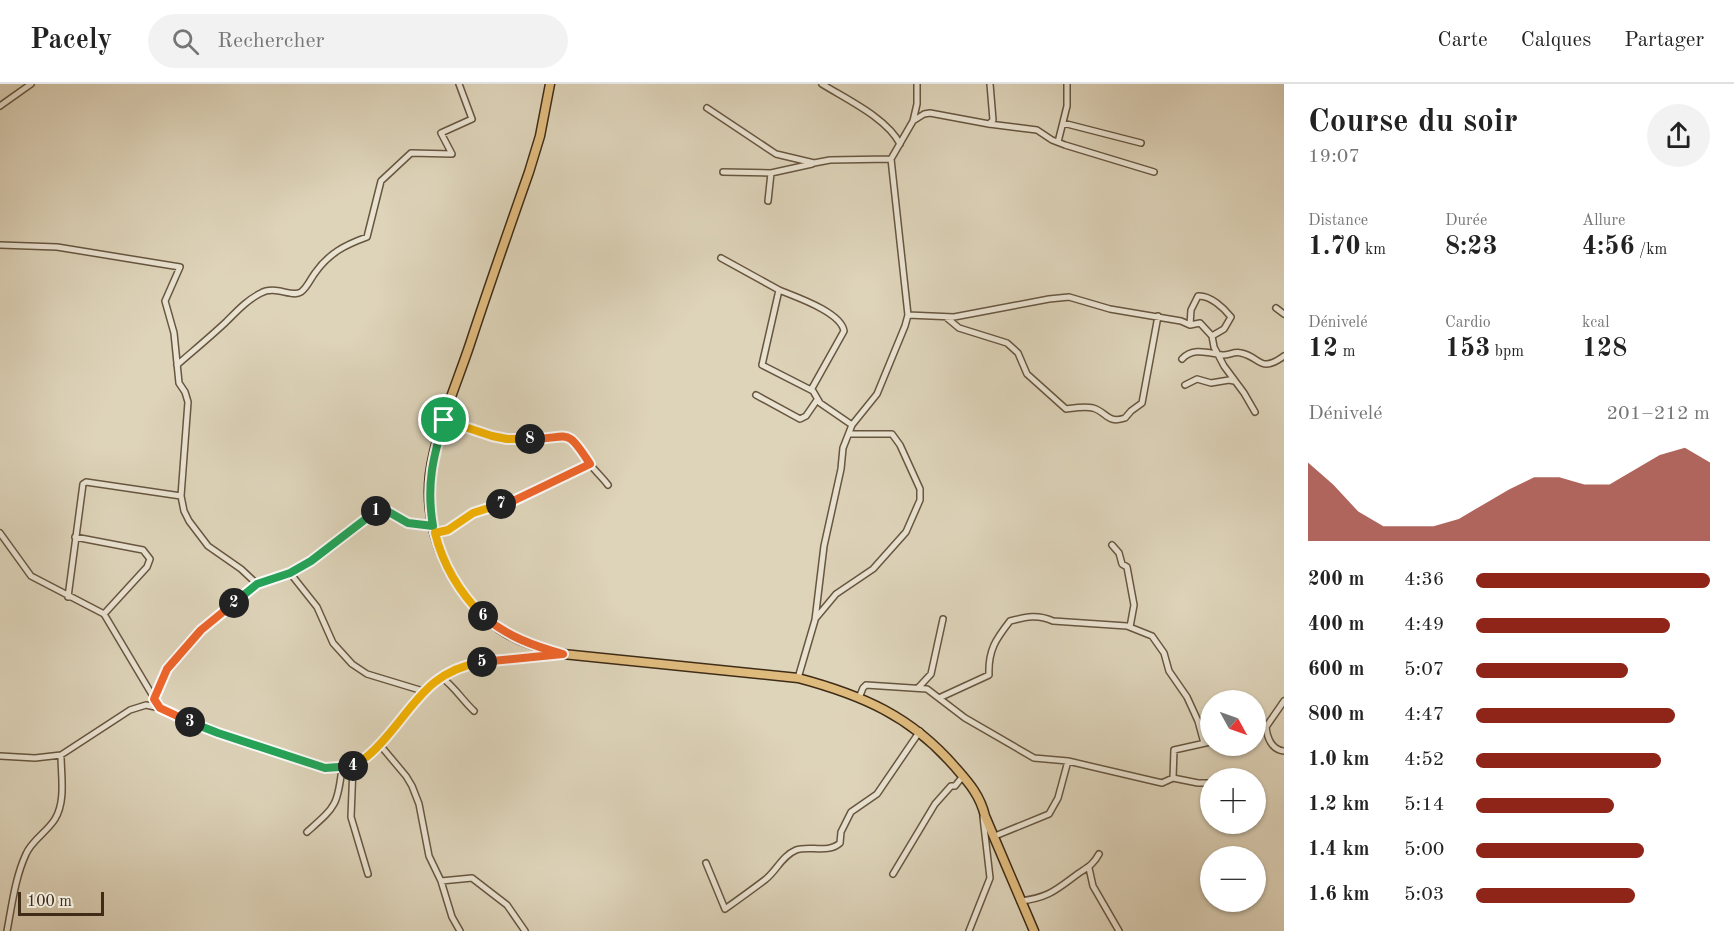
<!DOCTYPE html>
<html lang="fr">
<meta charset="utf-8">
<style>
body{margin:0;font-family:"Old Standard TT",serif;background:#f2f2f2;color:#222;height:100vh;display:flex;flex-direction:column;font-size:22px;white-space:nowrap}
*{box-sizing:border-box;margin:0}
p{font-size:20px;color:#767676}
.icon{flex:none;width:33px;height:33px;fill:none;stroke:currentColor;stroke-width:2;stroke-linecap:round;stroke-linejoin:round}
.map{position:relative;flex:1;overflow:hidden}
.drawer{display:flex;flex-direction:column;background:#fff;width:450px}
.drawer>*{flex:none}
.needle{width:39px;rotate:130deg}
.tools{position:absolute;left:1200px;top:606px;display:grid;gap:12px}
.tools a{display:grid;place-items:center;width:66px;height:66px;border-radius:50%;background:#fff;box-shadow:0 2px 4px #0004;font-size:30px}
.scale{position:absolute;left:18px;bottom:15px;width:86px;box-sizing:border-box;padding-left:6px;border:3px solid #3f2c18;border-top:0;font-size:16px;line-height:21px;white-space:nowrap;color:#3f2c18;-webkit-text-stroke:4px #eae3d2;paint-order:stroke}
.pin{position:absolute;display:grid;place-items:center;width:51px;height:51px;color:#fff;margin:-26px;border:3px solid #fff;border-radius:50%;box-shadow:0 2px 6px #0007}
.km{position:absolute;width:30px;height:30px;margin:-15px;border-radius:50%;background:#222;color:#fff;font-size:16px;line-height:30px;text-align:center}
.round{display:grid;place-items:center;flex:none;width:63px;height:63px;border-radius:32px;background:#f2f2f2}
.summary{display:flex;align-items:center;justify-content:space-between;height:102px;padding:0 24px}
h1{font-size:33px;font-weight:700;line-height:45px}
.stats{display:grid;grid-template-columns:repeat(3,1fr);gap:9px;height:102px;padding:6px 24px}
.stats div{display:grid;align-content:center}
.stats b{font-size:26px;font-weight:700}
.stats small{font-size:16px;font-weight:400}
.stats p{font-size:16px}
.chart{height:168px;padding:12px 24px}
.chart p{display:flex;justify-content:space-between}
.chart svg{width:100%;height:108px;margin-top:6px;fill:#8f2418;opacity:.7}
ul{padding:0 24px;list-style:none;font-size:20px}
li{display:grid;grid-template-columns:96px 72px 1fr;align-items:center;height:45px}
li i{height:15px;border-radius:8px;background:#8f2418}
header{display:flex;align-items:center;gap:36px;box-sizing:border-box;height:84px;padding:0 30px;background:#fff;border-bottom:2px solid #e0e0e0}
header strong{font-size:28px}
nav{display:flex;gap:33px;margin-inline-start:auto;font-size:21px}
.search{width:420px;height:54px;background:#f2f2f2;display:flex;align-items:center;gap:15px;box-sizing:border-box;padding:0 21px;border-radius:33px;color:#767676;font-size:22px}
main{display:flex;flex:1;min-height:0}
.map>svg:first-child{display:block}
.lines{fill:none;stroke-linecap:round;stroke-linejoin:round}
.minor-casing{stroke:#675640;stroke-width:8}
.primary-casing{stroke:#3f2c18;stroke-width:11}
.minor{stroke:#eae3d2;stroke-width:5}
.primary{stroke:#dfba7d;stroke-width:8}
.split-1-casing{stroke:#fff;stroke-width:12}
.split-2-casing{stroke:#fff;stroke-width:12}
.split-3-casing{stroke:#fff;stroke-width:12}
.split-4-casing{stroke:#fff;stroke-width:12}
.split-5-casing{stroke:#fff;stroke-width:12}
.split-6-casing{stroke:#fff;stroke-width:12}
.split-7-casing{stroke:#fff;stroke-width:12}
.split-8-casing{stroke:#fff;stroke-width:12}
.split-9-casing{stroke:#fff;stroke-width:12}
.split-1{stroke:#22a559;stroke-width:8}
.split-2{stroke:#22a559;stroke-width:8}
.split-3{stroke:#f0652b;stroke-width:8}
.split-4{stroke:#22a559;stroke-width:8}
.split-5{stroke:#f5b400;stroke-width:8}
.split-6{stroke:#f0652b;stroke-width:8}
.split-7{stroke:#f5b400;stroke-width:8}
.split-8{stroke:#f0652b;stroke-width:8}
.split-9{stroke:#f5b400;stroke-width:8}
</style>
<header>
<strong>Pacely</strong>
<div class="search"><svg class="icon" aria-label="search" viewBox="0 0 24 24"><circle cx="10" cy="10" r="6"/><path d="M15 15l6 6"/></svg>Rechercher</div>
<nav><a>Carte</a><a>Calques</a><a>Partager</a></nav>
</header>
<main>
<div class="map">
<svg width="1284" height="847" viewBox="0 0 1284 847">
<rect width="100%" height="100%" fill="#ded4ba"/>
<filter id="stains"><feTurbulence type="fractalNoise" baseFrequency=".00333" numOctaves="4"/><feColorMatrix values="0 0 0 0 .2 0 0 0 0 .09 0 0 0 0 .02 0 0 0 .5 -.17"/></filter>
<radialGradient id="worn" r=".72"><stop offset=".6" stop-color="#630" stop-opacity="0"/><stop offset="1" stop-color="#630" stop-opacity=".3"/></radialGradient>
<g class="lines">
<g class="minor-casing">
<path id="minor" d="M822,0C846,15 887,34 900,60
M0,22L31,0
M707,24L776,70L814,79L830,76L891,75
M913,37L924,30L930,29L989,40L1037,46L1052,56L1065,61L1154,88
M1063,39L1141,59
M989,40L993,36L990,0
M1058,58L1067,22V0
M723,88L771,89L812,80
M768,117L771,89
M0,161L57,163L180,183L165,217L174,249L179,299L185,308L188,318L181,412L184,427L189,437L208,462L241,485L257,500
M721,174L779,206L762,281L813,307L820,319L852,341
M779,206C796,213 841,228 844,247L811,306
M1276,224L1284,230
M908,231L954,233L1049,215L1069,213L1110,225L1181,237L1190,241L1200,239L1212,252L1214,263L1224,282L1244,309L1255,328
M947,234L959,244L1007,259L1018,269L1027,290L1066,325C1074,324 1085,322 1093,324C1107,328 1107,340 1125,334L1131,327L1142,319L1158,232
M1190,241L1191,226L1198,212C1210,211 1224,224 1231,233L1224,245L1212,252
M1182,275C1193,263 1208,269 1222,271C1228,272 1234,267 1241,269C1261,273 1259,290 1284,272
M177,281C193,267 210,253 226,238C237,227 247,216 261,209C275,201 292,214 301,208C307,204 311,194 315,189C329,169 345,161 367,153L381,97L411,69L452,70L441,49L472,35L459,0
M1185,301L1197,295L1211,299L1229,296L1234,297
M756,311L800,335L806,332L817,316
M444,336L466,344L507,355L568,353C578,358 582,370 589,379C595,387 602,393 608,401
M0,449L31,492L104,530L160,624
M435,449L448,446L473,429L513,417L589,380
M75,453L143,466L150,475L147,483L104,530
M1112,461L1119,469L1122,480L1127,483L1134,521L1130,543
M290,489L317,523L333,559L352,580L367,590L423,607
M68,513L83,400L86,398L181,412
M816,534L836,510L873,485L906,448L920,416V405L900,361L892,350H849
M441,593C455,603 462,616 474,627
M798,594L815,536L824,462L841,385L843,364L852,341L877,310L905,242L908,231L891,75L913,37L917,20V0
M918,604L931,590L943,535
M154,614L167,585L201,546L257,500L290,489L304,482L379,425H385L408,439L433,442
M859,614L863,604L866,601L927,605L965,634L1034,674L1068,677L1162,699L1173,694L1174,666L1210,658
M939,614L989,591C988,566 996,555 1010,537C1026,533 1037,530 1053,537L1127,542L1152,552L1164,569L1169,587L1187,613L1198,637L1204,659
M1266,643C1267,654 1272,666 1284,667
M1256,646L1266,643L1284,617
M380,661L406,692L412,702L419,720L429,772L441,797L452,833L460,847
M0,672L35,674L61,671L130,626L146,621L160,624L218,649L325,683H346L363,677L370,671L404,634L423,607L445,590L472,580L558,571
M353,682L351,733L368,790
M1173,694L1198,699H1210
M307,748C335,723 338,722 342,683
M995,752L1049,730L1058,714L1068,677
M706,779L725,825C739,815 753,805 766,795C777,786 782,772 796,766C809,761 828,770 840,759L841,748L851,728L877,710L920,647
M1089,784L1093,802L1119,847
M893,790L935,720L951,702H955L963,692
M441,797L472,794L507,821L525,847
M1020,817C1049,814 1057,805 1079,789C1088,783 1093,781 1099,770
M7,847C12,821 15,794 26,770C32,756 47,748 55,735C66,717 61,691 61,671
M969,847L990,794L983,733"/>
</g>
<g class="primary-casing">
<path id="primary" d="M550,0L540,52L529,88C509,145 489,202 470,260C456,302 436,346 430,390C423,449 452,511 500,545C519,558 541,564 563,570L798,594C862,611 911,632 955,683C969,699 980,711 985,732L1034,847"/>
</g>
<use href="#minor" class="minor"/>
<use href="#primary" class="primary"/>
</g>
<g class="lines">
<g class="split-1-casing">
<path id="split-1" d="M376,427L382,424L408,439L433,442C426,401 433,374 444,336"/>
</g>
<g class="split-2-casing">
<path id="split-2" d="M234,519L257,500L290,489L311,477L376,427"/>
</g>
<g class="split-3-casing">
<path id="split-3" d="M190,638L160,624L154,615L167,585L201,546L234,519"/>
</g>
<g class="split-4-casing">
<path id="split-4" d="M190,638L218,649L325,684L353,682"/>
</g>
<g class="split-5-casing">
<path id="split-5" d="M353,682C365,676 373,668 382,658C415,622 428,587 482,578"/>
</g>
<g class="split-6-casing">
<path id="split-6" d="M482,578L563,570C533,562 507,552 483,532"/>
</g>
<g class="split-7-casing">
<path id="split-7" d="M483,532C460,509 443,481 435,449L448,446L473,429L501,420"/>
</g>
<g class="split-8-casing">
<path id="split-8" d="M501,420L513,417L590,380C565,341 570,355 530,355"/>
</g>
<g class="split-9-casing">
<path id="split-9" d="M444,336L492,352L507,355H530"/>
</g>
<use href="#split-1" class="split-1"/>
<use href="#split-2" class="split-2"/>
<use href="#split-3" class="split-3"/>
<use href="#split-4" class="split-4"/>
<use href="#split-5" class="split-5"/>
<use href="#split-6" class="split-6"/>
<use href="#split-7" class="split-7"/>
<use href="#split-8" class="split-8"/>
<use href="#split-9" class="split-9"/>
</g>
<rect width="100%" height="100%" filter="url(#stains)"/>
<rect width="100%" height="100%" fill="url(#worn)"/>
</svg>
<div class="tools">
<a><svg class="needle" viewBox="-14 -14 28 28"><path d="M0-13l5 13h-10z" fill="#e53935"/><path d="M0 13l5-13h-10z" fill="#767676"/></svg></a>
<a>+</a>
<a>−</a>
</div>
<div class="scale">100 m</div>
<div class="pin" style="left:444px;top:336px;background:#1e9e55"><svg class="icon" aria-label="arrive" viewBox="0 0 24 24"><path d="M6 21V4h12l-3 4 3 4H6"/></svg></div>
<b class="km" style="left:376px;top:427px">1</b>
<b class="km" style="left:234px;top:519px">2</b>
<b class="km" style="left:190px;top:638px">3</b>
<b class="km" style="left:353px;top:682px">4</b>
<b class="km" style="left:482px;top:578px">5</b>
<b class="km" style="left:483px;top:532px">6</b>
<b class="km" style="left:501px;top:420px">7</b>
<b class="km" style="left:530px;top:355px">8</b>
</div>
<section class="drawer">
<div class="summary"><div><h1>Course du soir</h1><p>19:07</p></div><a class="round"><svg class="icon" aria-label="share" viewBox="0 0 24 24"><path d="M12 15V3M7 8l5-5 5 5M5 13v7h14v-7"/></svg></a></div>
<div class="stats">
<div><p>Distance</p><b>1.70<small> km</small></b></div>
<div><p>Durée</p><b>8:23</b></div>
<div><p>Allure</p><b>4:56<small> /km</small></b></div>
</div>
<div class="stats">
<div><p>Dénivelé</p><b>12<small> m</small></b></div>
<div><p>Cardio</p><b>153<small> bpm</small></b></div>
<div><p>kcal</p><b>128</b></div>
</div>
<div class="chart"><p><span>Dénivelé</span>201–212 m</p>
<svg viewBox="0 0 160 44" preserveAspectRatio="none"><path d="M0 44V12L10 21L20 32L30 38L40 38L50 38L60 35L70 29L80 23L90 18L100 18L110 21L120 21L130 15L140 9L150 6L160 12V44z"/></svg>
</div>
<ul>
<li><b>200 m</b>4:36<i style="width:100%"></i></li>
<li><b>400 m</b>4:49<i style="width:83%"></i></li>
<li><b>600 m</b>5:07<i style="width:65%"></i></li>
<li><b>800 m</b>4:47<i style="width:85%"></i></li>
<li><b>1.0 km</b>4:52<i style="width:79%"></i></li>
<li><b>1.2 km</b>5:14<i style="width:59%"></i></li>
<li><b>1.4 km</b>5:00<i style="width:72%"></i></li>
<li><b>1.6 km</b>5:03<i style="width:68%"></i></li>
</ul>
</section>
</main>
